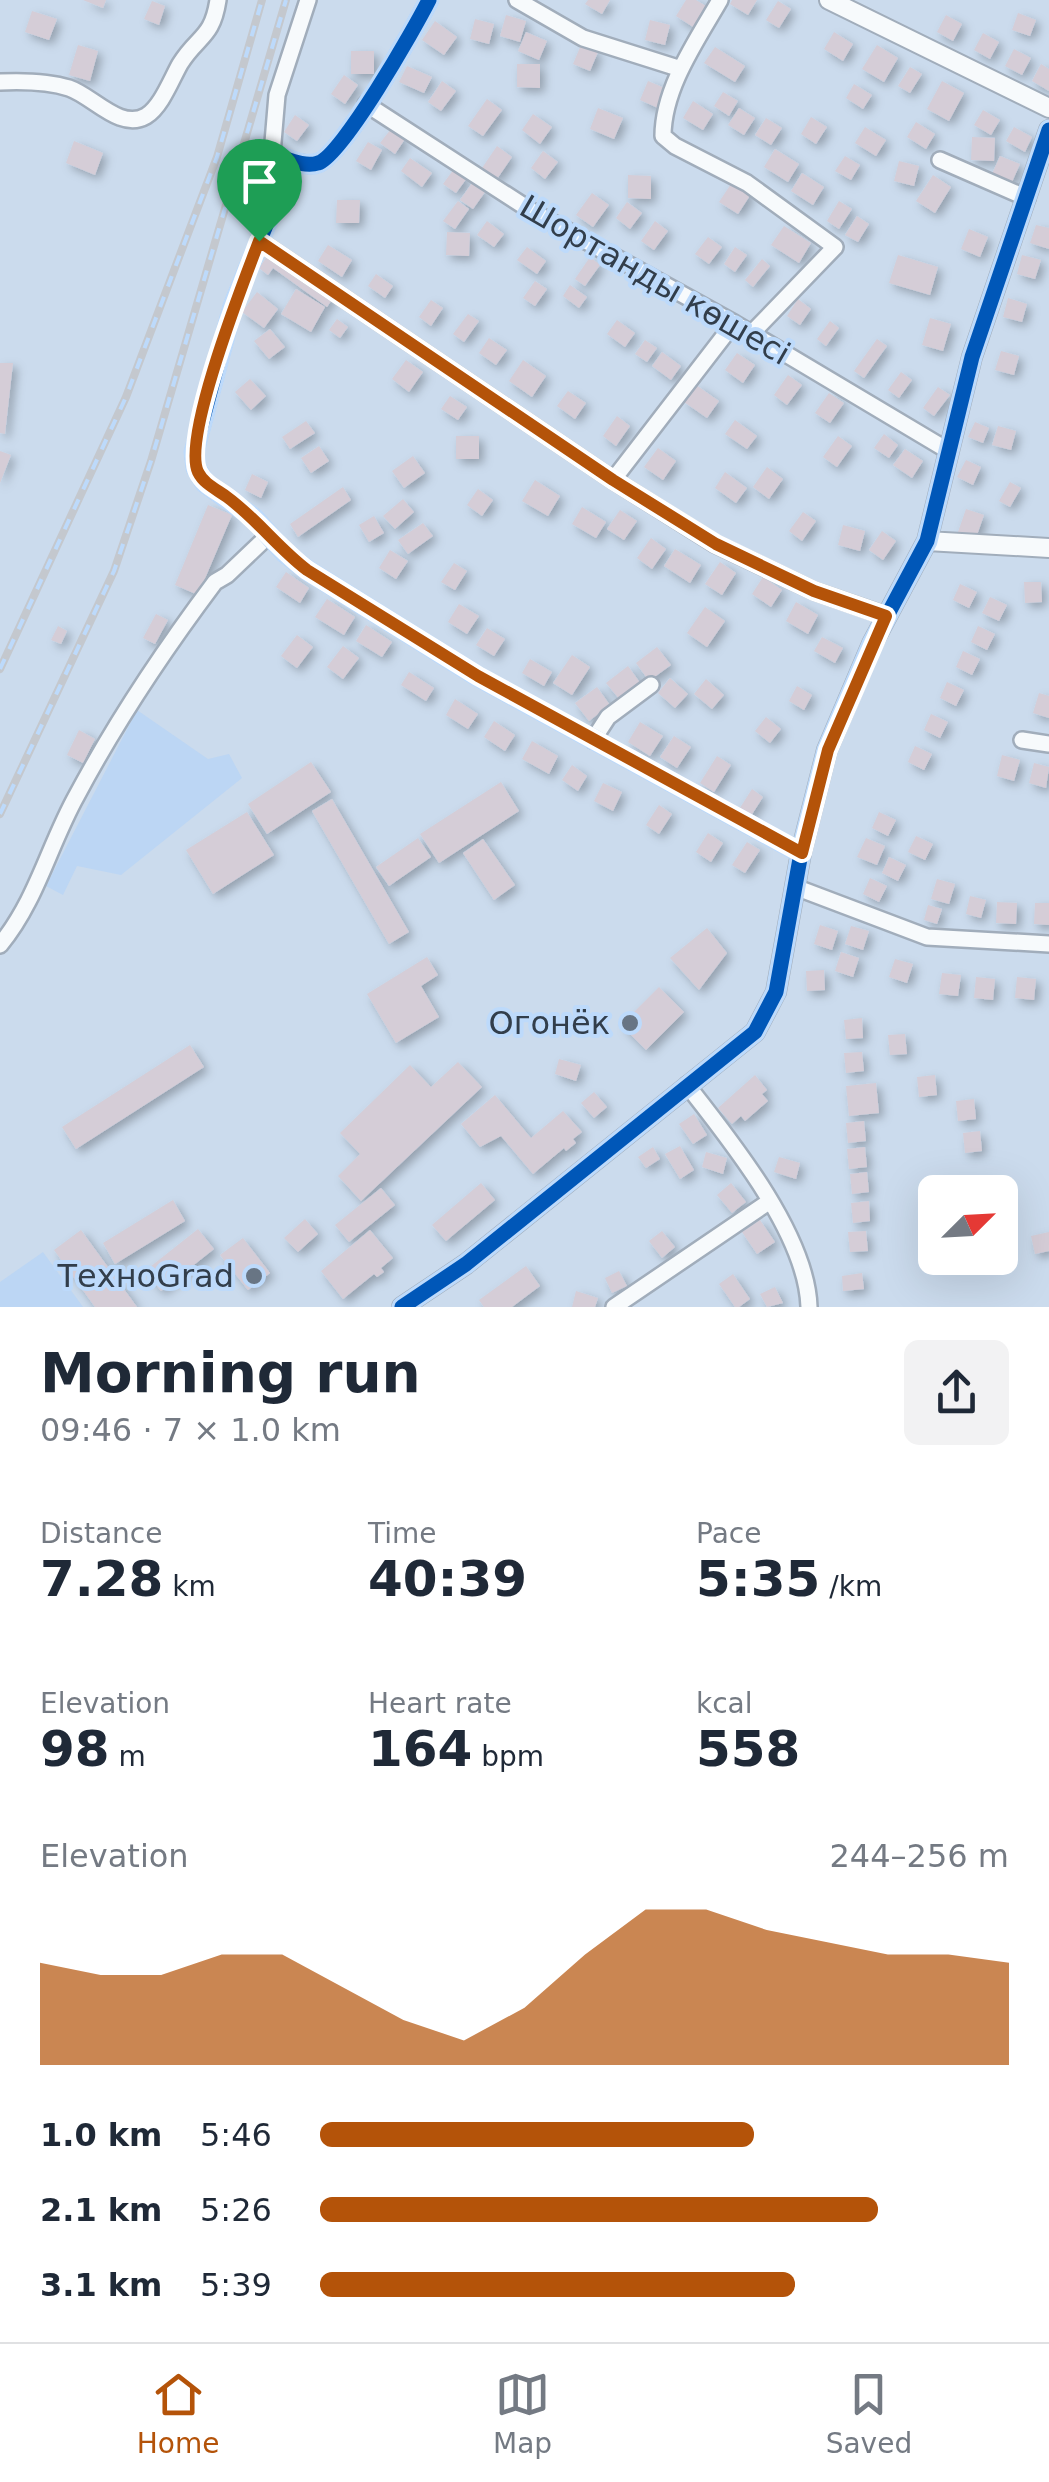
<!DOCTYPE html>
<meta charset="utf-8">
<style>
body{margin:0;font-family:"DejaVu Sans",sans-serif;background:#f2f2f3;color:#1f2937;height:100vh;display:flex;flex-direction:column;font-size:38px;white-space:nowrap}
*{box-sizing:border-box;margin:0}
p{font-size:32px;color:#747a83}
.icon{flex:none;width:55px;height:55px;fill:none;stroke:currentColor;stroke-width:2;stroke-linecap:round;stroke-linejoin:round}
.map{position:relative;height:1307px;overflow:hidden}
.sheet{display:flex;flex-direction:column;background:#fff;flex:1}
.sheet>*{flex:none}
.needle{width:65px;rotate:66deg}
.fabs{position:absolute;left:918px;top:1175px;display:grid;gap:20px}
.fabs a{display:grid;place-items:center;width:100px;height:100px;border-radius:15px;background:#fff;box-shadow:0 10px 40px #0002;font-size:50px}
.pin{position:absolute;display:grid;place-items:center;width:85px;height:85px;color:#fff;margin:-102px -42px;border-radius:50% 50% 50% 0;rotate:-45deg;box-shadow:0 0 10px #0007}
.pin .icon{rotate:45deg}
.round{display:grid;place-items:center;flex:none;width:105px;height:105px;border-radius:15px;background:#f2f2f3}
.head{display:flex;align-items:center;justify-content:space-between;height:170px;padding:0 40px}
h1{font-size:55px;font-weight:600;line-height:75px}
.metrics{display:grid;grid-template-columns:repeat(3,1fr);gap:15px;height:170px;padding:10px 40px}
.metrics div{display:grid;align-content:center}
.metrics b{font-size:50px;font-weight:600}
.metrics small{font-size:28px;font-weight:400}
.metrics p{font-size:28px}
.chart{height:280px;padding:20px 40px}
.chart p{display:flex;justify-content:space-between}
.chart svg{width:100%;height:180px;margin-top:10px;fill:#b45309;opacity:.7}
ul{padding:0 40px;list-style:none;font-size:32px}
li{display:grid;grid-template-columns:160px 120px 1fr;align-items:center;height:75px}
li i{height:25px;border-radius:12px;background:#b45309}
.tab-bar{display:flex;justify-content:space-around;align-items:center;height:140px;border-top:2px solid #e0e1e3;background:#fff;font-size:28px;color:#747a83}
.tab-bar a{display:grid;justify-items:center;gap:5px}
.tab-bar .current{color:#b45309}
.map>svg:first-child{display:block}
.built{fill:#bcd6f4}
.building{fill:#d5cdd7;filter:url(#shadow)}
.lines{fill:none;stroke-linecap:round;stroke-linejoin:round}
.minor-casing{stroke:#a1adbb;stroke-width:20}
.tertiary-casing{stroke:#a1adbb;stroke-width:22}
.minor{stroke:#f7fafc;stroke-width:15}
.tertiary{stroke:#f7fafc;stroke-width:18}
.rail-casing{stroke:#c4c8ce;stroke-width:8}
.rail{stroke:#bddafb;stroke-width:4;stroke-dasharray:11;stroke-linecap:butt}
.cycleway-casing{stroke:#bddafb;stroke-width:21}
.cycleway{stroke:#0057b8;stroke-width:15}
.route-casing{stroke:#fff;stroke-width:20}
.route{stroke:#b45309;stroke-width:12}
.poi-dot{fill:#687584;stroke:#bddafb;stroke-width:4}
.labels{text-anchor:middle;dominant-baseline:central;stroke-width:8;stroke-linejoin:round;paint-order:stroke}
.street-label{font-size:32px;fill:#323e4b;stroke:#bddafb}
.poi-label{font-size:32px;fill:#323e4b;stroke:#bddafb;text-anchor:end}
</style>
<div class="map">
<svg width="1049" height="1307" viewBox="0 0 1049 1307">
<defs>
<filter id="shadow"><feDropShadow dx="4.5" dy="4.5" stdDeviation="5" flood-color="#0004"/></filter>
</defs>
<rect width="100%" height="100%" fill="#cbdbed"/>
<path class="built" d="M137,710L208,759L229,754L242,778L121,875L77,866L63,895L46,886Z
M43,1252L83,1307H0V1282Z"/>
<path class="building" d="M83,0H106L103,8Z
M588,0H610L602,14L585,4Z
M686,0H696L706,6L693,27L676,16Z
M732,0H757L748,15L730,4Z
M152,1L165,6L159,25L144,19Z
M778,1L791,9L779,28L766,20Z
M32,11L57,19L49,40L25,32Z
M1018,13L1036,20L1030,36L1012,30Z
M506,15L526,21L520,42L500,36Z
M946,15L962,24L953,41L937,32Z
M475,19L494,24L489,44L470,39Z
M650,20L670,25L665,45L645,40Z
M435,21L457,37L444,55L422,40Z
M526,32L547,41L539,60L518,51Z
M834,32L853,44L843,61L824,49Z
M983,33L999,42L990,59L974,50Z
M78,45L98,51L90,81L69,75Z
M581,45L598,52L590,71L573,64Z
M877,45L898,58L884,82L862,69Z
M715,47L745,66L735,82L704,63Z
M1014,49L1031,58L1022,75L1005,66Z
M351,51H374V74H351Z
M517,64H540V88L517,87Z
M1041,64L1049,69V91L1032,81Z
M407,66L432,77L424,93L399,82Z
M910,67L922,74L910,93L898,86Z
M344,75L358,85L345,104L331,94Z
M442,81L456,91L441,111L428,102Z
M648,81L667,89L658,108L640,100Z
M942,81L964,93L949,121L927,109Z
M854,84L872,95L863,109L846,98Z
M723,92L738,101L729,116L714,106Z
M487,99L502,110L483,136L468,126Z
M693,101L713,114L703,130L683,118Z
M598,108L623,118L614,139L590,129Z
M739,108L755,118L744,135L728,125Z
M983,110L1000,120L991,135L974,125Z
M533,114L552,127L540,144L522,130Z
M295,115L309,125L297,141L284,132Z
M811,117L827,127L816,144L801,134Z
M766,118L782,128L771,145L755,135Z
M916,122L935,134L926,149L907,137Z
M865,127L886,140L876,156L855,143Z
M1014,127L1032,137L1025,152L1006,141Z
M391,129L405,139L395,154L380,143Z
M972,137L995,138L994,161L971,160Z
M74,141L103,153L95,175L66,163Z
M368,142L382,150L371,170L356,161Z
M497,146L512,157L497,179L482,168Z
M775,149L799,164L788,182L764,167Z
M543,151L558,162L545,179L531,168Z
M845,156L860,165L851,180L835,171Z
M1000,156L1020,164L1012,182L992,174Z
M410,158L432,173L422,187L401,171Z
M899,161L919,166L914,186L894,181Z
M454,169L467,178L456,193L443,184Z
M802,173L824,187L813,205L791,191Z
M628,175L651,176V199L628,198Z
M933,175L951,187L935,213L916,201Z
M733,181L751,194L738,214L719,202Z
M472,183L485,192L473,209L460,200Z
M592,193L609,205L593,227L576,215Z
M337,200H360L359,223H336Z
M458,201L469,209L455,229L443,221Z
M839,201L852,209L839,229L827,221Z
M627,202L642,213L630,229L616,218Z
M857,216L869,224L858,242L845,235Z
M487,221L504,234L494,247L477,235Z
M655,221L668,231L654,250L641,241Z
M1036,225L1049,228V249L1030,243Z
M784,226L811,243L799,263L771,245Z
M969,229L988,237L980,257L961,249Z
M447,232L470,233L469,256L446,255Z
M708,237L722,247L709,264L695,254Z
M328,245L352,260L342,277L318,261Z
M527,247L546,261L537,274L517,260Z
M735,247L747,255L735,272L724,264Z
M269,254L333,298L327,307L273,268L268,275L259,268Z
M898,255L938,267L930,295L889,283Z
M1022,255L1041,260L1035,279L1017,274Z
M590,257L600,265L585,286L575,279Z
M762,259L770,266L753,287L745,280Z
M376,274L393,286L385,298L368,286Z
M535,281L547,289L535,306L523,298Z
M570,285L587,297L579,308L563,296Z
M296,289L325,307L311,332L281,314Z
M257,292L278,309L264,328L242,312Z
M1008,298L1027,304L1022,322L1003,317Z
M798,299L811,309L800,325L787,316Z
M431,300L443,308L431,326L419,317Z
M468,314L479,321L464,342L453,334Z
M930,318L951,324L943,351L922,345Z
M337,319L348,327L340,338L329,330Z
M617,320L635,333L625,347L607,334Z
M830,321L839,328L826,346L817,339Z
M270,329L285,347L269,359L254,341Z
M489,338L507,350L496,365L479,353Z
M877,339L887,346L864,378L854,371Z
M645,340L657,348L647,362L635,354Z
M1001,351L1019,356L1014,375L995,370Z
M662,352L681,366L671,380L652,366Z
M737,353L755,365L743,383L725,370Z
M406,360L423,372L409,392L392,379Z
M523,360L546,376L532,397L509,381Z
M0,363H13L5,434L0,433Z
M901,372L912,380L899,398L888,390Z
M788,375L802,385L787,405L774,395Z
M250,379L266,396L251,410L235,392Z
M696,385L719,401L707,418L684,402Z
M938,387L950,395L934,416L923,408Z
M568,391L586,403L575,419L557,406Z
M829,393L844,403L830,423L815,413Z
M450,396L467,407L458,420L441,409Z
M617,416L630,426L616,446L603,436Z
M735,420L757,436L747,449L725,434Z
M306,421L315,433L290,449L282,437Z
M975,422L989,428L983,443L968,437Z
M998,426L1016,431L1011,450L992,445Z
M884,434L898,445L889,458L874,448Z
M456,436H479V459H456Z
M838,436L852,446L837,467L823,457Z
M319,446L329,461L311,473L301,458Z
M658,448L676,461L663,480L644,467Z
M905,449L923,461L912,478L893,465Z
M0,451L11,455L0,483Z
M413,456L425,473L404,488L392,471Z
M966,460L981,467L973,485L957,477Z
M767,467L783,479L769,499L753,487Z
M725,472L747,488L736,503L715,488Z
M252,474L268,482L261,498L245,490Z
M535,480L560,496L548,516L522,501Z
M1010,482L1021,488L1010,507L999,501Z
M343,487L351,500L298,537L290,524Z
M478,489L493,500L482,516L467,505Z
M403,499L414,512L395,529L383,516Z
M208,505L232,515L198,595L175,585Z
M582,507L606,522L596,538L572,524Z
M966,509L984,515L976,538L958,532Z
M620,510L637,521L624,540L607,529Z
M803,512L816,521L802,541L789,531Z
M374,516L384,533L369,542L359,525Z
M423,523L433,536L408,554L398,540Z
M843,525L865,531L860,551L838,545Z
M882,531L896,541L883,560L869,550Z
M651,538L666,549L652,569L637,558Z
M675,549L701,565L690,583L664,566Z
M390,550L408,561L396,579L379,568Z
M720,562L736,573L722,595L705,584Z
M454,563L467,571L455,590L441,582Z
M286,572L309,588L300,603L276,587Z
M763,577L782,590L771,607L752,594Z
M1024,582H1041L1042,602L1025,603Z
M960,584L977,592L969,608L953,600Z
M990,597L1007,605L999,621L982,613Z
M327,599L355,617L344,635L315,617Z
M796,602L818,615L808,634L786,621Z
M459,604L479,616L467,634L448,622Z
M705,607L725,621L707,647L687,633Z
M156,614L168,620L155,644L143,638Z
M366,625L392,642L382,657L356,641Z
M58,626L67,631L61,644L51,640Z
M978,626L995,634L987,650L971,642Z
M487,628L505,639L494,656L476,645Z
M297,635L313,647L297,668L281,656Z
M822,637L843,648L835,663L814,651Z
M343,646L359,658L343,679L327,667Z
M657,647L671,665L649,681L636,663Z
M963,651L980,659L972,675L956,667Z
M572,655L590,667L572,695L553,683Z
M530,659L552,672L544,686L522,673Z
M628,666L641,684L620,700L606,683Z
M409,672L434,688L426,701L401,685Z
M670,678L688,694L675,708L658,693Z
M706,679L724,695L712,709L694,694Z
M947,682L964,690L956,706L940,698Z
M797,686L812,695L804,710L789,701Z
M597,687L610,705L589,721L575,703Z
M1039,693L1049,696V718L1033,713Z
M455,699L478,714L468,729L446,715Z
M931,714L948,722L940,738L924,730Z
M766,717L781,729L770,743L755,731Z
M494,721L515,735L505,751L484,737Z
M640,722L663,736L650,756L628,742Z
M79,730L95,739L83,763L67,755Z
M674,736L691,747L677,768L660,757Z
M532,741L558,756L549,774L522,759Z
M915,746L932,754L924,770L908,762Z
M1002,755L1020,760L1014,781L997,776Z
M717,756L731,765L714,792L700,783Z
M311,762L331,792L267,834L248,804Z
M1034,763L1049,767L1046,788L1029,783Z
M572,765L587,776L578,791L562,780Z
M501,782L519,811L439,863L420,834Z
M603,783L622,792L613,811L594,801Z
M752,789L763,797L749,819L738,811Z
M332,799L409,932L389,944L312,811Z
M659,805L672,814L659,834L646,825Z
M247,812L274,855L213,894L186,850Z
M879,812L896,820L888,836L872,828Z
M708,833L723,843L711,862L696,852Z
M916,836L933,844L925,860L908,852Z
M418,838L431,857L389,886L376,867Z
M866,838L885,846L877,865L857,857Z
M483,839L515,885L494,900L463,853Z
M747,842L760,850L745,873L732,865Z
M889,857L906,865L898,881L882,873Z
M870,878L887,886L879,902L863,894Z
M937,879L955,884L949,904L931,899Z
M970,896L986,900L981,918L966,914Z
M997,902L1017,903L1016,924L996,923Z
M1035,903H1049V925L1034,924Z
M928,905L942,909L937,924L924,920Z
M820,925L838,931L832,950L814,944Z
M851,926L869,931L863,950L845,944Z
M707,928L727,953L699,990L670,958Z
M841,952L859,958L853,977L835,971Z
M427,957L438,975L421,986L439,1017L396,1043L367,994Z
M895,959L913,964L907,983L889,977Z
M824,970L825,990L807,991L806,971Z
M942,973L961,975L958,996L939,994Z
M976,977L995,979L993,1000L974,998Z
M1017,977L1036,979L1034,1000L1015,998Z
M659,987L684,1012L646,1050L621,1025Z
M862,1018L863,1038L846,1039L844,1020Z
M905,1034L907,1054L890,1055L888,1035Z
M190,1045L204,1067L76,1149L62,1127Z
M862,1052L864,1071L846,1073L844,1053Z
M559,1059L581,1065L576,1081L555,1074Z
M458,1062L482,1087L361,1201L338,1176L360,1154L340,1133L410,1065L431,1087Z
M755,1075L767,1090L762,1094L768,1101L745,1121L741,1116L732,1124L718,1108Z
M935,1075L937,1095L919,1097L917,1077Z
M876,1083L879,1113L849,1116L846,1086Z
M594,1092L607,1107L594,1118L581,1103Z
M495,1095L531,1138L563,1111L582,1132L573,1139L576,1143L566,1151L564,1148L533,1174L501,1136L480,1147L461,1124Z
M974,1099L976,1119L958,1121L956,1101Z
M694,1114L707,1135L693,1144L679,1124Z
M864,1121L866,1141L848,1143L846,1123Z
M980,1131L982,1151L965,1153L963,1133Z
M680,1146L694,1170L680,1179L665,1154Z
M653,1147L660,1159L646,1168L638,1157Z
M865,1147L867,1167L849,1169L847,1149Z
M706,1152L727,1158L723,1174L702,1167Z
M779,1157L800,1163L796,1179L774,1172Z
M867,1172L869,1192L852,1194L850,1174Z
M481,1183L495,1200L446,1241L432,1225Z
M731,1183L746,1202L732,1213L717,1195Z
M381,1188L395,1205L349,1242L335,1225Z
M173,1200L185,1221L115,1264L103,1243Z
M869,1201L870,1221L853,1223L851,1203Z
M305,1219L318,1234L298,1252L284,1238Z
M760,1220L775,1242L757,1254L742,1232Z
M198,1229L214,1249L161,1291L145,1271Z
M81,1230L137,1307H95L54,1250Z
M370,1230L393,1258L381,1268L384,1272L377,1277L374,1274L343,1299L321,1271Z
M662,1231L675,1247L662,1258L649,1241Z
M866,1231L868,1251L850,1252L848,1232Z
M1049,1232V1251L1035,1254L1031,1236Z
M243,1238L270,1273L248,1290L220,1255Z
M526,1266L540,1286L512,1307H484L479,1300Z
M619,1271L627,1286L612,1293L605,1278Z
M862,1273L864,1289L843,1291L842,1276Z
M733,1274L750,1299L739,1307H735L719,1284Z
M775,1287L783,1303L767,1307L760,1294Z
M576,1291L598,1298L595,1307H572Z"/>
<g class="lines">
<g class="minor-casing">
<path id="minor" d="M429,0C415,28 342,156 318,163C304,168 286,158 272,154L271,213L233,306L194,452L196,468L205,483L254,518L285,553L307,570L477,676L801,853
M517,0L583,38L681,69
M720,0C697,40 663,88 663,136L675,146L747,183L835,247L751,334
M0,82C23,81 47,81 69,88C93,96 120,131 146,116C161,107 171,80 180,64C198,35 212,39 218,0
M366,104L530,210L734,323L947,450
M272,154L277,95L308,0
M940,160L1027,198
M259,241L613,480L715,544L814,591L887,616
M613,480L734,323
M593,740L608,717L651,685
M1022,740L1049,744
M795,887L927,937L1049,944
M0,945C37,900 49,845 77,795C117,720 164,650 215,582L227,575L269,535
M687,1085C731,1141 807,1235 809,1307
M614,1307L770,1201"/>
</g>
<g class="tertiary-casing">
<path id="tertiary" d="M829,0L1049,108
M927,541L1049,548
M402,1307L466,1264L755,1032L776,992L801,853L827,750L872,644L927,541L972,357L1049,130"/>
</g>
<use href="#minor" class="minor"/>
<use href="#tertiary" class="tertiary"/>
<g class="rail-casing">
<path id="rail" d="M0,669L126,397L217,157L262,0
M0,814L114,571L151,461L286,0"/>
</g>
<use href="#rail" class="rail"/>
<g class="cycleway-casing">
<path id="cycleway" d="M429,0C415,28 342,156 318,163C304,168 286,158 272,154L271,213L233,306L194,452L196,468L205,483L254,518L285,553L307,570L477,676L801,853
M402,1307L466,1264L755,1032L776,992L801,853L827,750L872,644L927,541L972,357L1049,130"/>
</g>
<use href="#cycleway" class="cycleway"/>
</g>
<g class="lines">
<g class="route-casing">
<path id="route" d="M259,241L613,480L716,544L814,591L886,616L828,750L802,853L478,676L307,570C278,548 257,519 227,497C216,489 204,484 198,472C182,437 244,281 259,241Z"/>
</g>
<use href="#route" class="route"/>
</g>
<g class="poi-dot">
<circle cx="630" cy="1023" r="10"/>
<circle cx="254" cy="1276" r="10"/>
</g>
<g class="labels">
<g class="street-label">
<text transform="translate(655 280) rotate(30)">Шортанды көшесі</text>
</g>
<g class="poi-label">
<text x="610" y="1023">Огонёк</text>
<text x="234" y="1276">ТехноGrad</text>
</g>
</g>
</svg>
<div class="fabs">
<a><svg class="needle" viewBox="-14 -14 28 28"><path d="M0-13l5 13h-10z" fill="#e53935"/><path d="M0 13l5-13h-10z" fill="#747a83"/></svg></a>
</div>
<div class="pin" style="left:259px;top:241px;background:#1e9e55"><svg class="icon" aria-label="arrive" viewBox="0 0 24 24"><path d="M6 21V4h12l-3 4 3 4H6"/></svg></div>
</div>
<section class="sheet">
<div class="head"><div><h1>Morning run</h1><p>09:46 · 7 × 1.0 km</p></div><a class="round"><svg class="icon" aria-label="share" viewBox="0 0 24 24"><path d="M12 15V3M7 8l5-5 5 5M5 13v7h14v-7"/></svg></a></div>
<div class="metrics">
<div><p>Distance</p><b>7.28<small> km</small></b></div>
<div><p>Time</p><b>40:39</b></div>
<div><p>Pace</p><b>5:35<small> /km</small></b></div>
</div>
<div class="metrics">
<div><p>Elevation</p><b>98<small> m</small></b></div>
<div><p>Heart rate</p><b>164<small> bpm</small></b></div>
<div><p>kcal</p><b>558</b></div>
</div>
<div class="chart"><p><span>Elevation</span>244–256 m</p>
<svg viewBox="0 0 160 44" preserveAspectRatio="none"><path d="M0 44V19L10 22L20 22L30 17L40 17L50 25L60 33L70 38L80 30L90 17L100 6L110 6L120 11L130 14L140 17L150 17L160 19V44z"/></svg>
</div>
<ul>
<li><b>1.0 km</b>5:46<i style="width:63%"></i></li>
<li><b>2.1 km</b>5:26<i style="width:81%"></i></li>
<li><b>3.1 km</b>5:39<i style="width:69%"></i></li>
</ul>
</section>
<nav class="tab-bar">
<a class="current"><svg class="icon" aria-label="home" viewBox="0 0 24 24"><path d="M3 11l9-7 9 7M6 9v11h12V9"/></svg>Home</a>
<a><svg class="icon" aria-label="map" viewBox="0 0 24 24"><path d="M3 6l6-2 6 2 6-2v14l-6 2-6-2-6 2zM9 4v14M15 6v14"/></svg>Map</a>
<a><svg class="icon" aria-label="saved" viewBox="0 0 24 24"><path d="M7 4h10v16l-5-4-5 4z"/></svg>Saved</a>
</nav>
